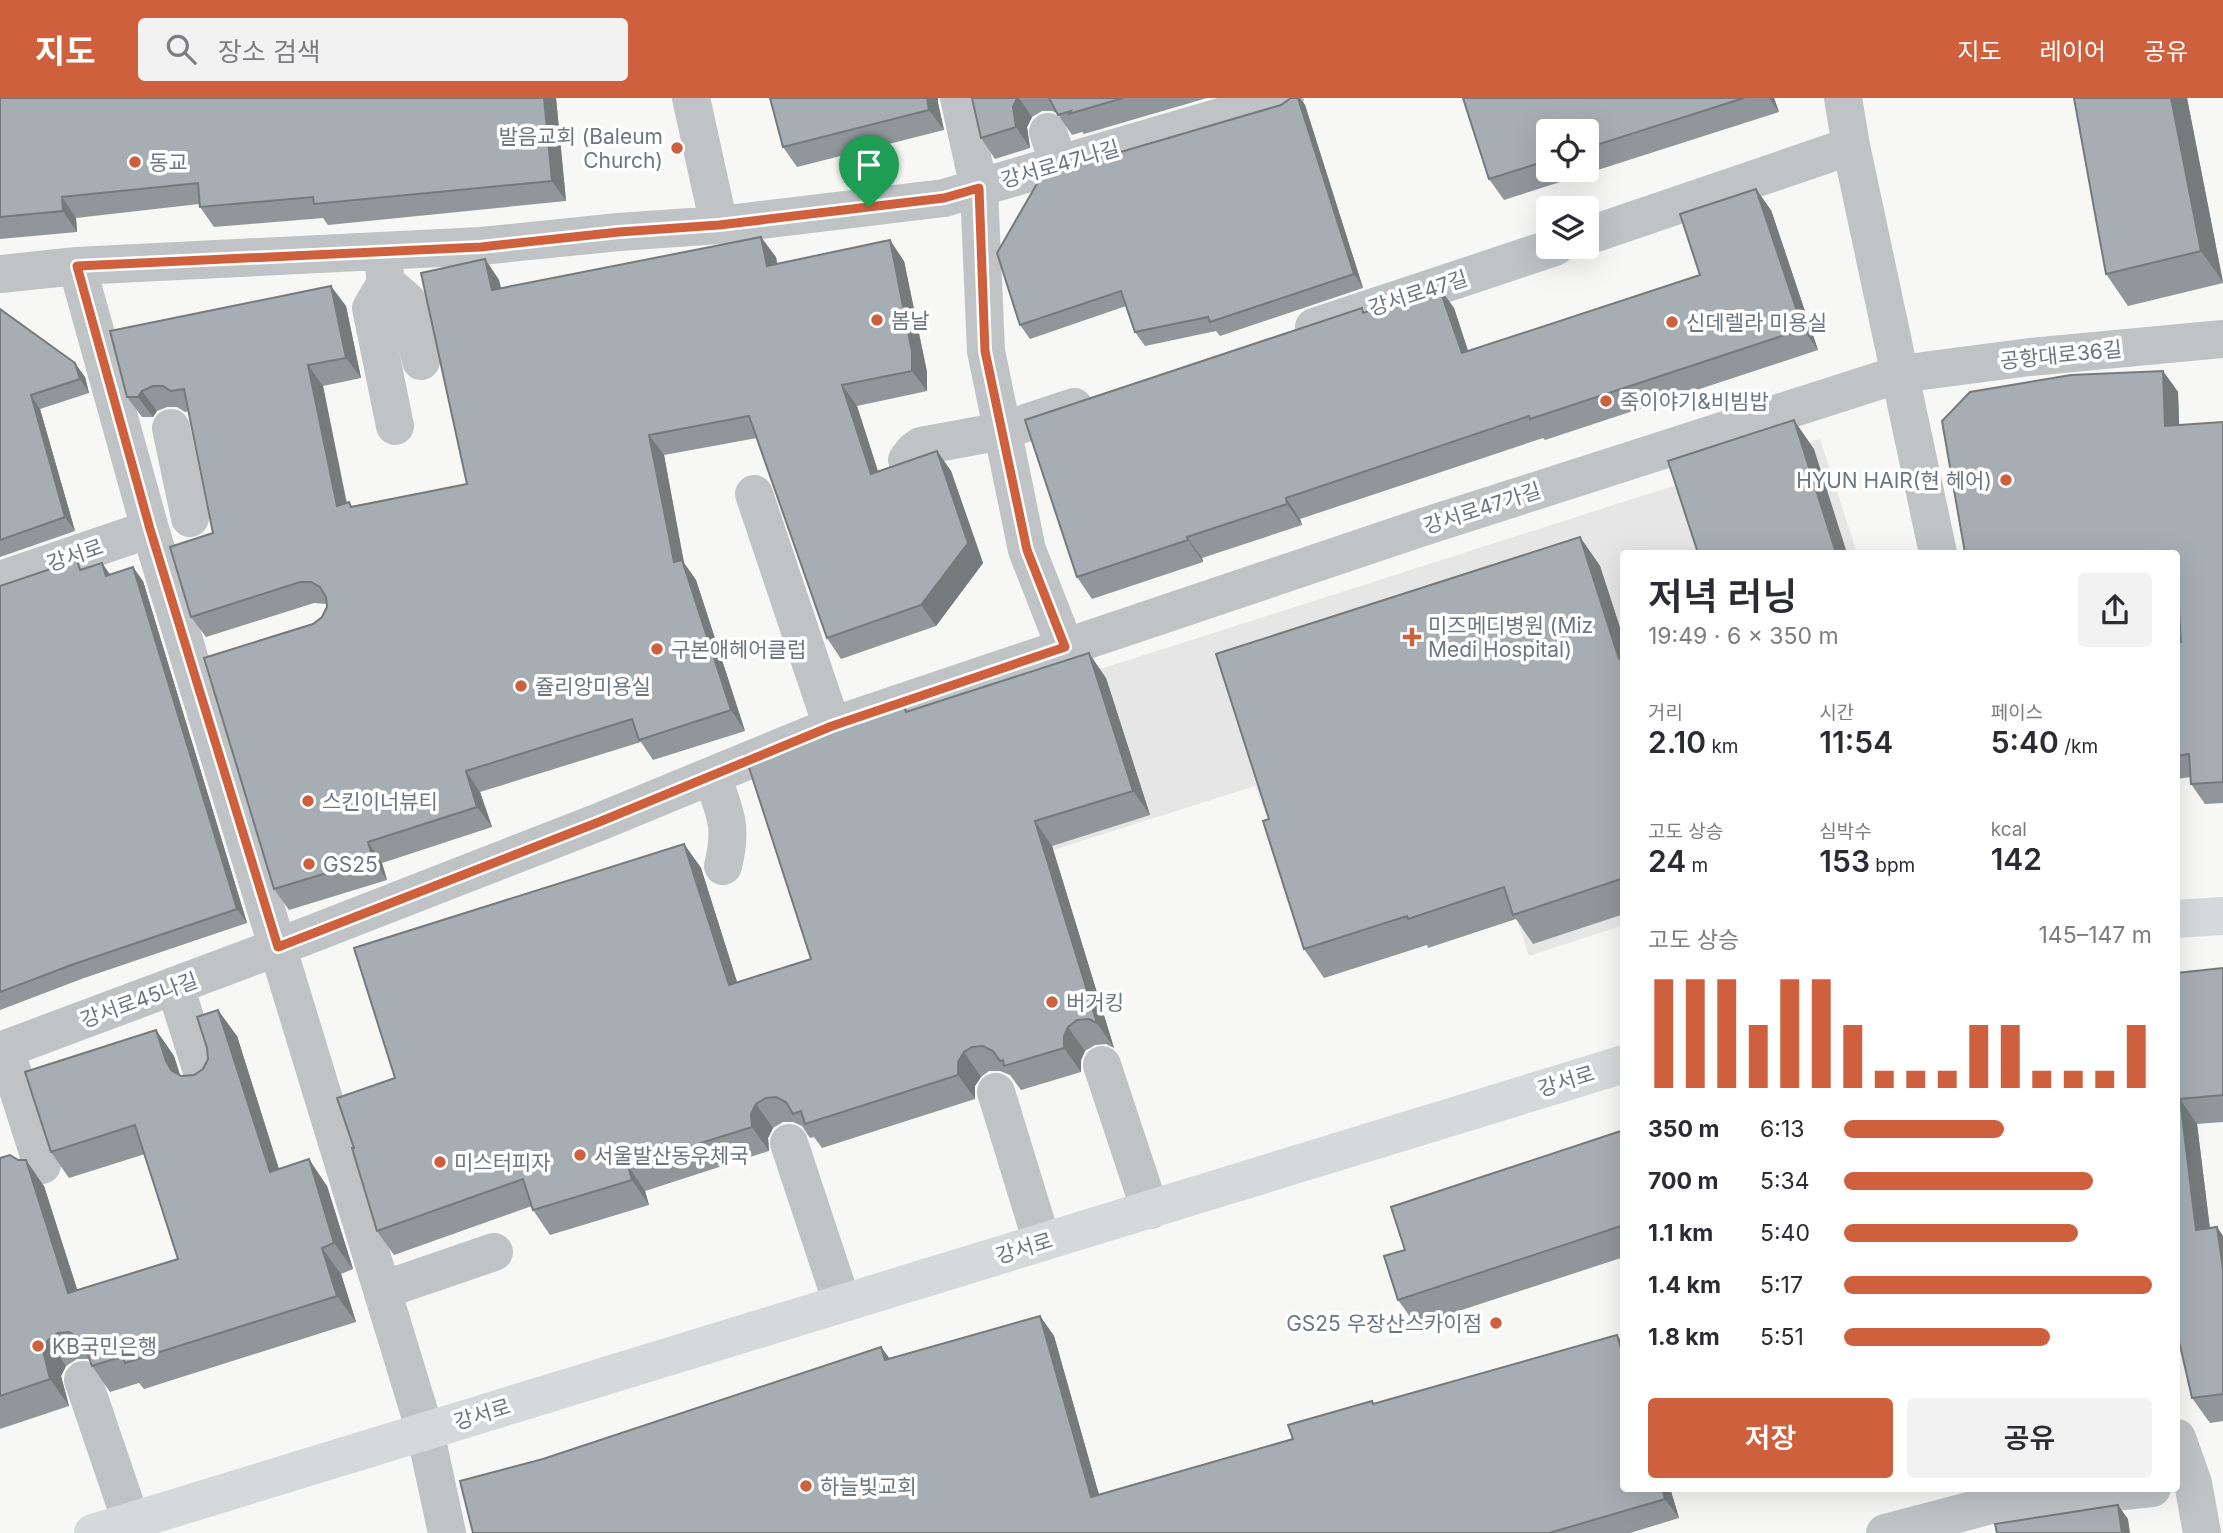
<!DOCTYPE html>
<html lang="ko">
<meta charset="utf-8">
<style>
body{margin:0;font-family:Inter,"Noto Sans KR",sans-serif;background:#f2f2f3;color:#2b2b33;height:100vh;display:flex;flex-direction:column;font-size:26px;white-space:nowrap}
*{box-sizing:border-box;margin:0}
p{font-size:23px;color:#7c7c81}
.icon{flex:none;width:38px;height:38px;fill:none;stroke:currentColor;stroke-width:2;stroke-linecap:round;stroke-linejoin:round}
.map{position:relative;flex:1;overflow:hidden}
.details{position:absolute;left:1620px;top:452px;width:560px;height:942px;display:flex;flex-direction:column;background:#fff;border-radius:7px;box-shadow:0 7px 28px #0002}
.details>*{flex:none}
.fabs{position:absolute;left:1536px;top:21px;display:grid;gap:14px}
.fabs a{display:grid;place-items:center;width:63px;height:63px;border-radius:7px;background:#fff;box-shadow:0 7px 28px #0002;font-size:35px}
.pin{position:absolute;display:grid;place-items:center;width:60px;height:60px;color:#fff;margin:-72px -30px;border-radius:50% 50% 50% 0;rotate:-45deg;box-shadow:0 0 7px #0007}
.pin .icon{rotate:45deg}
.round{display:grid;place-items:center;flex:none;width:74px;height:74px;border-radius:7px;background:#f2f2f3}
.headline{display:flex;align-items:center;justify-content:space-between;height:119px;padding:0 28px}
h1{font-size:38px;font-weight:600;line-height:52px}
.figures{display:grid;grid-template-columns:repeat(3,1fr);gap:10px;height:119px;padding:7px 28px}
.figures div{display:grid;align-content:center}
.figures b{font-size:30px;font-weight:600}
.figures small{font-size:19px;font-weight:400}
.figures p{font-size:19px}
.chart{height:196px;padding:14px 28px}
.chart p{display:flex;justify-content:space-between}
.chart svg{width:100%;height:126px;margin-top:7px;stroke:#ce603e;stroke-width:6}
.primary-button{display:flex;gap:14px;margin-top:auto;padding:14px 28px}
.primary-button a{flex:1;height:80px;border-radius:7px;background:#ce603e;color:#fff;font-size:28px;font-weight:600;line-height:80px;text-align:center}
.primary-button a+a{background:#f2f2f3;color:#2b2b33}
ul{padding:0 28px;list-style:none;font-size:23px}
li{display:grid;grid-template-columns:112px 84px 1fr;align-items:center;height:52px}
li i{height:18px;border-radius:9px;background:#ce603e}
header{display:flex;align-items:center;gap:42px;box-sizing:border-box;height:98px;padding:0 35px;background:#ce603e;color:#fff}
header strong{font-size:33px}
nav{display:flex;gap:38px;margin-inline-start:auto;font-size:24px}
.search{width:490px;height:63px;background:#f2f2f3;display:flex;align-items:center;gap:18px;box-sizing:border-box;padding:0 24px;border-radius:7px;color:#7c7c81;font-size:26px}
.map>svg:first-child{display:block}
.built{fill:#e5e6e5}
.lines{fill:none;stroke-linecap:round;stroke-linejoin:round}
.minor{stroke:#bfc3c6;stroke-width:38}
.major{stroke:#d5d9dc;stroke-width:38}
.wall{fill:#90969a;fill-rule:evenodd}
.shaded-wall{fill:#757a7d}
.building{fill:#a7aeb3;stroke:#757a7d;stroke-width:2}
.route-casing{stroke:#fff;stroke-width:14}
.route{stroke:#ce603e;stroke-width:9}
.poi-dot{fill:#ce603e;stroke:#fff;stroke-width:2.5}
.labels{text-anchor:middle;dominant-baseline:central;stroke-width:7;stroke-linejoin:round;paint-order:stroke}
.poi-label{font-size:21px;fill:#6a7782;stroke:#fff;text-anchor:start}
.street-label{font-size:21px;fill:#6a7782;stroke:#fff}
</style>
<header>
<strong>지도</strong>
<div class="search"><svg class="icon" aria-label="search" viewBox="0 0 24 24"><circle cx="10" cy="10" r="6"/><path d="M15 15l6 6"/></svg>장소 검색</div>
<nav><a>지도</a><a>레이어</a><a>공유</a></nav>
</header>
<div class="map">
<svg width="2223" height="1435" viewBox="0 0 2223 1435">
<rect width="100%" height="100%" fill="#f7f7f5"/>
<path class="built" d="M1820,341L1857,455H1624V827L1529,858L1467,671L1273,734L1255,688L984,774L935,624Z"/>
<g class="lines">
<path class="minor" d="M691,0L719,127
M959,0L979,90L986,253L1027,452L1065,549
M1843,0L1851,48L1938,455
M1048,34L1059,67
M1587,138L1851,48
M382,153L386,185L371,210L395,328
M77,168L150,431L425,1333L447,1435
M0,176L77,168L481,148L619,134L719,127L944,100L1285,0
M386,185L407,203L421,263
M1314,229L1555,149
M171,330L190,420
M907,362L914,353L921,348L1002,333L1074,309
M754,396L832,628
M0,482L150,431
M712,678C725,715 733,728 723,768
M175,888L205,983
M5,951L42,1067
M0,953L278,849L599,724L832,628L1423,429L1900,276L2030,259L2223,241
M1102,967L1150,1112
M996,994L1042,1144
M789,1045L842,1205
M383,1192L494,1154
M83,1282L131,1423
M2177,1340L2193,1385L2202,1435
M1885,1435L1991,1407L2152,1390"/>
<path class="major" d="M2177,821L2223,818
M93,1435L1624,966"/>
</g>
<path class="wall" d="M0,0H556L566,103L328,127L323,120L214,129L200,109L199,106L76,120L77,134L0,141Z
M972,0H1207L1084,36L1082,34L1072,37L1057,15L1052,13H1042L1032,19L1027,29L1030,50L995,61L981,40Z
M1291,0H1300L1305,7L1363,190L1220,238L1216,233L1145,248L1135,234L1126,208L1030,241L1020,227L1281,7Z
M1463,0H1774L1779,14L1504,102L1489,81ZM1549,33H1587V72H1549Z
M2074,0H2187L2223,185L2128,208L2106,176Z
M938,5L944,32L797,69L783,49Z
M1771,112L1818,252L1545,342L1543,340L1300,421L1302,427L1202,460L1203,464L1092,501L1077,479L1365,214L1454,210L1468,253L1700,177Z
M776,159L777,166L904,163L927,274V293L857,308L878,373L937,353L951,373L983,465L936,528L841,561L827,540L757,340L664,357L684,465L696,482L745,633L653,662L641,644L480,694L492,729L382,765L387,782L289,812L274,791L313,526L322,519L327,509V506L314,505L206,539L191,519L213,435L189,313L185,314L177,309H167L157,313L153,319H142L127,299L346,208L361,280L323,288L347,405L352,408L467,386L485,161L499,182L501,190Z
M0,211L85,279L89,295L40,311L75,433L0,459Z
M2163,273L2178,294L2179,327L2223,324V705L2205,706L2191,686V679L2177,681V544H2181Z
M1580,439L1600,468L1624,542V816L1533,846L1516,821L1428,850L1427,847L1324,880L1304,851L1269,721Z
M102,465L110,476L143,483L247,825L84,880L0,912V488L84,471Z
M1106,580L1150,717L1052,748L1114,950L1106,946L1095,947L1085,953L1081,962V974L1021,992L1010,977L1000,973H989L981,979L975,988V1001L822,1050L814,1039L810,1040L802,1028L793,1024H783L773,1030L768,1040L769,1053L645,1093L649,1107L550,1137L533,1112L532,1108L394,1157L377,1133L354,1050L395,980L684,746L701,770L737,885L811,861L904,608L908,613Z
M2223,870V1024L2197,1026L2210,1130L2217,1129L2223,1138V1323L2210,1325L2192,1300L2177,1234V875Z
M156,932L174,958L180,977H194L203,971L237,938L279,1071L327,1088L353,1171L341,1176L356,1224L144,1291L139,1285L110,1294L92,1268L90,1262L88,1261H77L66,1268L61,1278L69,1308L0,1331V1060L44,1088L77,1192L178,1161L145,1056L69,1080L51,1054Z
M1624,1032V1159L1416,1227L1398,1202L1405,1152Z
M1040,1218L1054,1238L1099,1397L1293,1341L1374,1306L1670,1390L1679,1420L1630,1435H473L543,1361L881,1249L890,1261Z"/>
<path class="shaded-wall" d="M544,0H556L566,103L552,83Z
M927,0H938V5L944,32L929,12Z
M1017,0H1019L1032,19L1027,29L1030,50L1016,29L1013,9Z
M1298,0H1300L1305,7L1363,190L1354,176Z
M1769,0H1774L1779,14Z
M2171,0H2187L2223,184L2201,153Z
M1756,91L1771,112L1818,252L1803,231Z
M62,99L76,120L77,134L63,113Z
M761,139L776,159L781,189L767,168Z
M890,142L904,163L927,274V293L912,273Z
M485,161L499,182L506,213L492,192Z
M331,188L346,208L361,280L346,260Z
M1439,189L1454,210L1476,277L1462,255Z
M75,265L85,279L89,295L80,281Z
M308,267L323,288L351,429L337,408Z
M2163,273L2178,294L2180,349L2165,328Z
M842,287L857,308L885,396L871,376Z
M142,293L157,313L153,319L138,299Z
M31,297L40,311L75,433L65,419Z
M1794,322L1814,351L1847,455H1836Z
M649,337L664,357L684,465L696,482L745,633L731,612L674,464Z
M937,353L951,373L983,465L936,528L921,507Z
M1286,400L1300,421L1302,427L1287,406Z
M1187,439L1202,460L1203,464L1188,442Z
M1580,439L1600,468L1624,542V568L1619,561Z
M102,465L111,479L106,478Z
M133,469L143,483L247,825L237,811Z
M1089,555L1106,580L1150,717L1133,693Z
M466,673L480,694L492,729L477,709Z
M1035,723L1052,748L1114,950L1097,925Z
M368,744L382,765L387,782L373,761Z
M684,746L701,770L746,912L729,887Z
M218,912L237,938L288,1100L270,1074Z
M1068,929L1085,953L1081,962V974L1064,950V938Z
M156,932L174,958L184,990L190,999L166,963Z
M964,954L981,979L975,988V1001L958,977V964Z
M2180,1001L2197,1026L2213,1157L2196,1132Z
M756,1006L773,1030L768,1040L769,1053L752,1029L751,1016Z
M309,1061L327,1088L353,1171L334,1145Z
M26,1062L44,1088L87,1222L68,1195Z
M628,1068L645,1093L649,1107L632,1082Z
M2217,1129L2223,1138V1171Z
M322,1150L341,1176L356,1224L337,1198Z
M1040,1218L1054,1238L1105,1418L1091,1399Z
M1617,1237L1624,1247V1260Z
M48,1242L66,1268L61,1278L69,1308L50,1281L43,1252Z
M881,1249L895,1268L885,1262Z
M1662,1390H1670L1679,1420L1665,1401Z
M2118,1407L2128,1421L2130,1435H2122Z"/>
<path class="building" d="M0,0H544L552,83L314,106L313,99L200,109L198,85L62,99L63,113L0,119Z
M770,0H927L929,12L783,49Z
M972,0H1017L1013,9L1016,29L981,40Z
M1049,0H1123L1069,16L1071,13L1058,17Z
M1291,0H1298L1354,176L1210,224L1208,219L1135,234L1121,193L1020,227L997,155L1042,77L1281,7Z
M1463,0H1744L1587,50V33H1549V62L1489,81Z
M2074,0H2171L2201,153L2106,176Z
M1756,91L1803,231L1530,321L1529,318L1286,400L1287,406L1187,439L1188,442L1077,479L1025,322L1362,210L1363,215L1439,189L1462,255L1700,177L1680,116Z
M761,139L767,168L890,142L912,254V273L842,287L871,376L937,353L968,445L921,507L827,540L749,318L649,337L674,464L682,462L731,612L639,642L632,621L466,673L477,709L368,744L373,761L274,791L204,560L313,526L322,519L327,509L326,499L320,489L311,484H300L191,519L170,449L213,435L184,291L171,293L163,288H153L142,293L138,299H127L110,233L331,188L346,260L308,267L337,408L349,404L351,409L467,386L421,175L485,161L492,192Z
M0,211L75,265L80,281L31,297L65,419L0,442Z
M2163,273L2165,328L2223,324V684L2191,686L2189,656L2177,658V544H2181L2177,483V455H1965L1942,323L1970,294L2071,277Z
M1794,322L1836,455H1698L1668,363Z
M1580,439L1619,561L1624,559V780L1513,817L1504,789L1408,821L1407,818L1304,851L1263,723L1269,721L1216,556Z
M77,462L80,472L102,465L106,478L133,469L237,811L74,866L0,894V488Z
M1089,555L1133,693L1035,723L1097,925L1089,921L1077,922L1068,929L1064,938V950L1004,968L1003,962L1000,963L993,953L983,948L972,949L964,954L958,964V977L805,1026L801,1013L793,1016L786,1004L776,999L766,1000L756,1006L751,1016L752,1029L628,1068L632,1082L533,1112L523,1081L377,1133L352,1050H354L337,1000L395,980L354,850L684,746L729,887L811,861L745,657L904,608L906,614Z
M2223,870V997L2180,1001L2196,1132L2217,1129L2223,1171V1296L2192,1300L2177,1234V875Z
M218,912L270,1074L309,1061L334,1145L322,1150L337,1198L125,1265L123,1258L92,1268L85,1249L79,1240L69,1234L58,1235L48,1242L43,1252L50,1281L0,1298V1060L10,1057L18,1062H26L68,1195L178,1161L135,1027L51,1054L25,974L156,932L166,963L171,972L181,978L194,977L203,971L208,961L207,950L197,919Z
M1624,1032V1127L1398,1202L1384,1158L1405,1152L1391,1109Z
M1040,1218L1091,1399L1293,1341L1288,1327L1372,1303L1373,1306L1617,1237L1624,1260V1390H1662L1665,1401L1549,1435H473L460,1383L543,1361L881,1249L885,1262Z
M2118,1407L2122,1435H1997L1995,1426Z"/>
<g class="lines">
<g class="route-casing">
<path id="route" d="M979,90L985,253L1027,452L1065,549L832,628L599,724L278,849L150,431L77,168L481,149L619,134L719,127L944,100Z"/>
</g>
<use href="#route" class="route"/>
</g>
<g class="poi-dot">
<circle cx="677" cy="50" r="7"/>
<circle cx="135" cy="64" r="7"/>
<circle cx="877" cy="222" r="7"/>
<circle cx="1672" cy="224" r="7"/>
<circle cx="1606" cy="303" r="7"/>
<circle cx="2006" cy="382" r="7"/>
<path d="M1408.5 528.5h7v7h7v7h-7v7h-7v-7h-7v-7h7z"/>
<circle cx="657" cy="551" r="7"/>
<circle cx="521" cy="588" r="7"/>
<circle cx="308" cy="703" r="7"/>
<circle cx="309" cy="766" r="7"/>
<circle cx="1052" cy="904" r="7"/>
<circle cx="580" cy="1057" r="7"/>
<circle cx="440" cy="1064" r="7"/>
<circle cx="1496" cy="1225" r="7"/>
<circle cx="38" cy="1248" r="7"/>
<circle cx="806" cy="1388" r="7"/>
</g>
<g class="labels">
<g class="poi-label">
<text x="663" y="38" text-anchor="end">발음교회 (Baleum<tspan x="663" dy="24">Church)</tspan></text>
<text x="149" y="64">동교</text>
<text x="891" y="222">봄날</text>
<text x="1686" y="224">신데렐라 미용실</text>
<text x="1620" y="303">죽이야기&amp;비빔밥</text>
<text x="1992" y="382" text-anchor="end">HYUN HAIR(현 헤어)</text>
<text x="1428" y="527">미즈메디병원 (Miz<tspan x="1428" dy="24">Medi Hospital)</tspan></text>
<text x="671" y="551">구본애헤어클럽</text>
<text x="535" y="588">쥴리앙미용실</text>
<text x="322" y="703">스킨이너뷰티</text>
<text x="323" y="766">GS25</text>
<text x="1066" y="904">버거킹</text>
<text x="594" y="1057">서울발산동우체국</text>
<text x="454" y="1064">미스터피자</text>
<text x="1482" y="1225" text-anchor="end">GS25 우장산스카이점</text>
<text x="52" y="1248">KB국민은행</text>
<text x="820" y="1388">하늘빛교회</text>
</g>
<g class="street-label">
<text transform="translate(1060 66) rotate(-16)">강서로47나길</text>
<text transform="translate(1418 195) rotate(-18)">강서로47길</text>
<text transform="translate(2061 257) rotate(-6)">공항대로36길</text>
<text transform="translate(1482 410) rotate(-18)">강서로47가길</text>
<text transform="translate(75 457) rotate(-19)">강서로</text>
<text transform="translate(139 902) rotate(-20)">강서로45나길</text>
<text transform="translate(1566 983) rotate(-17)">강서로</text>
<text transform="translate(1024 1150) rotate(-17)">강서로</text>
<text transform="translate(482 1316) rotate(-17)">강서로</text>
</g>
</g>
</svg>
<div class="fabs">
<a><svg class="icon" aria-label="locate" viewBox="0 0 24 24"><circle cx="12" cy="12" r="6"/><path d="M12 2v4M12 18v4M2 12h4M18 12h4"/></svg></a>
<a><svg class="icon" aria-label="layers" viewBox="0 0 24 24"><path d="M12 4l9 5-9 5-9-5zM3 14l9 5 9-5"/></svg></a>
</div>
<div class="pin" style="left:869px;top:109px;background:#1e9e55"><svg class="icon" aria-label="arrive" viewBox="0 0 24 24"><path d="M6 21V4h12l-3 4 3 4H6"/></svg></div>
<section class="details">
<div class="headline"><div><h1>저녁 러닝</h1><p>19:49 · 6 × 350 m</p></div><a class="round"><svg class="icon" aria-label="share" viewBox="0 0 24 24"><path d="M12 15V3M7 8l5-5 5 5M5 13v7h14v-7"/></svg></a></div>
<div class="figures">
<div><p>거리</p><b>2.10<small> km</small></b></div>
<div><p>시간</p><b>11:54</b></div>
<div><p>페이스</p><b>5:40<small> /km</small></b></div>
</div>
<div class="figures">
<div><p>고도 상승</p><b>24<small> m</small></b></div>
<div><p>심박수</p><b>153<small> bpm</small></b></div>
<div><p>kcal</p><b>142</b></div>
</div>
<div class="chart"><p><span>고도 상승</span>145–147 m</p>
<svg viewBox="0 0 160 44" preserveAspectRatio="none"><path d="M5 44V6M15 44V6M25 44V6M35 44V22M45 44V6M55 44V6M65 44V22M75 44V38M85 44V38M95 44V38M105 44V22M115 44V22M125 44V38M135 44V38M145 44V38M155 44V22"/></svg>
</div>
<ul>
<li><b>350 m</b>6:13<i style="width:52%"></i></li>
<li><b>700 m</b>5:34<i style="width:81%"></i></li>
<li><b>1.1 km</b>5:40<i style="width:76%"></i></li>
<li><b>1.4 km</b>5:17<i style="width:100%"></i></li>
<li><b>1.8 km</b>5:51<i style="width:67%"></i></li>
</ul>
<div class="primary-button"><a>저장</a><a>공유</a></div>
</section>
</div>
